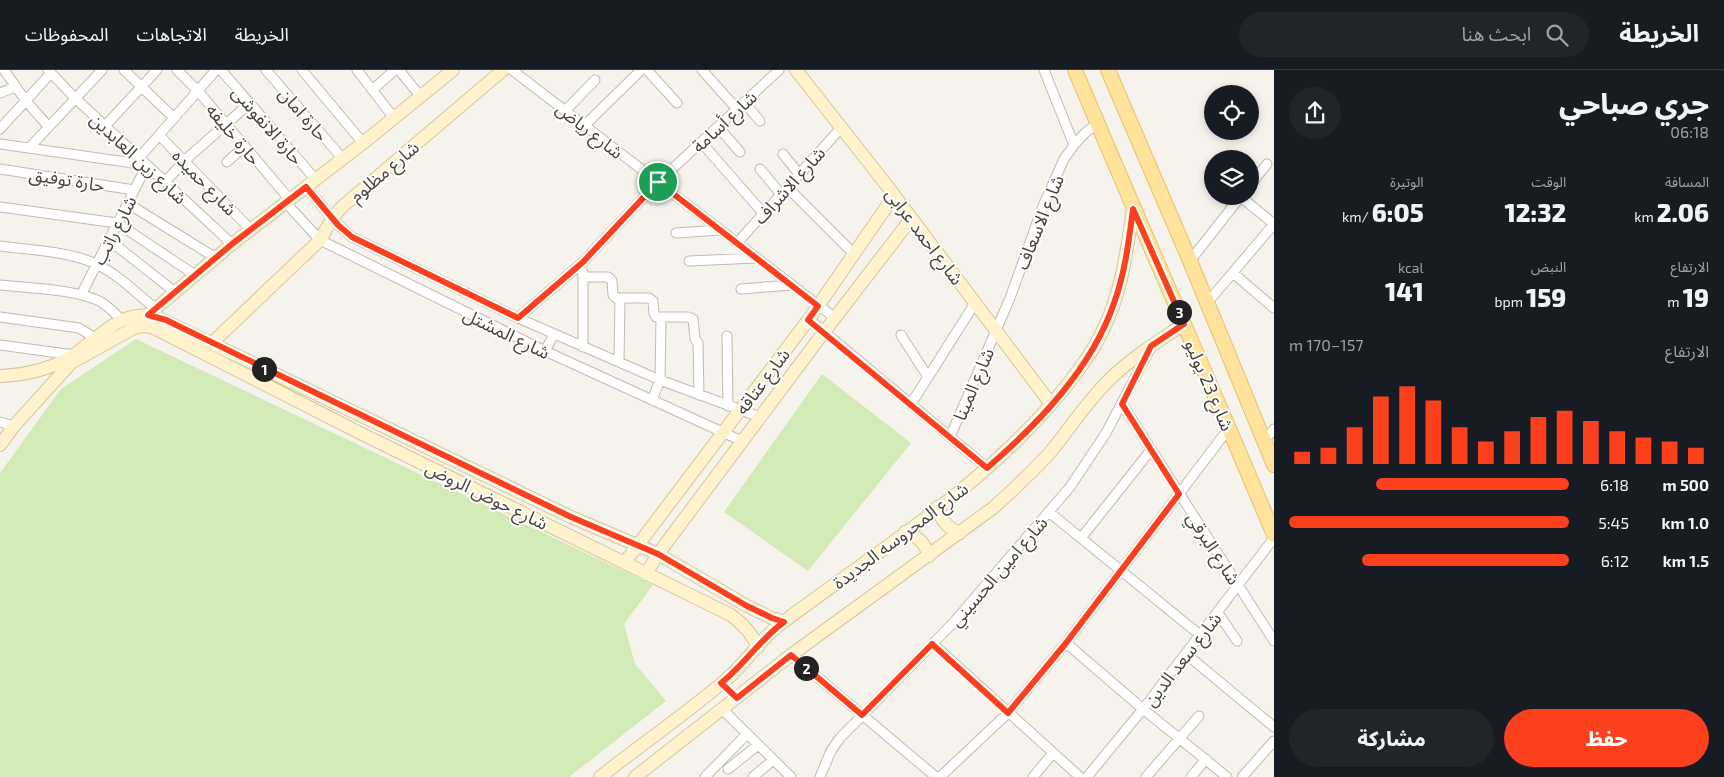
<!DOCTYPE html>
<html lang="ar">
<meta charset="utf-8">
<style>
body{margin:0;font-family:"Exo 2","Noto Sans Arabic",sans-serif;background:#20242c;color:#f1f3f6;direction:rtl;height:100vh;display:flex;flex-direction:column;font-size:19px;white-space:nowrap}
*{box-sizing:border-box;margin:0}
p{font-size:16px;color:#9ea1a6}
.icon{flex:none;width:28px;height:28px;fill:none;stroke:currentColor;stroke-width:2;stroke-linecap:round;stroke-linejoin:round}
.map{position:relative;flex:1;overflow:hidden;direction:ltr}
.sheet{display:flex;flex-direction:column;background:#171b24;width:450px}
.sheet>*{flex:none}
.tools{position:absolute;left:1204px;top:15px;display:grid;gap:10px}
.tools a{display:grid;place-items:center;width:55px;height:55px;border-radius:50%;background:#171b24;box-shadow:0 2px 8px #0003;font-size:25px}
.pin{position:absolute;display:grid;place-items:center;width:42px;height:42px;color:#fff;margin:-21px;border:2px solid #fff;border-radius:50%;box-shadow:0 1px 5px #0007}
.km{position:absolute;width:25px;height:25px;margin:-12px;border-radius:50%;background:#222;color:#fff;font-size:14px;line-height:25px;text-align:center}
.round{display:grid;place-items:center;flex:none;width:52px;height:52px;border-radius:26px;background:#20242c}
.overview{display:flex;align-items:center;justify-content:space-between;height:85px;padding:0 15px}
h1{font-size:28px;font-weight:800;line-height:38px}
.stats{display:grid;grid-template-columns:repeat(3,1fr);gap:8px;height:85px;padding:5px 15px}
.stats div{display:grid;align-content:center}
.stats b{font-size:25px;font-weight:800}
.stats small{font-size:14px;font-weight:400}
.stats p{font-size:14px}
.chart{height:140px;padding:10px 15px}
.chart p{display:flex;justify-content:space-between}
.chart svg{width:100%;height:90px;margin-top:5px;stroke:#fc3f1d;stroke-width:6}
.cta{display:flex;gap:10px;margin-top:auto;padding:10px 15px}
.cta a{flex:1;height:58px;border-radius:30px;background:#fc3f1d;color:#fff;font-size:20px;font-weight:800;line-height:58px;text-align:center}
.cta a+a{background:#20242c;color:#f1f3f6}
ul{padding:0 15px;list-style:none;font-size:16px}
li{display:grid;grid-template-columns:80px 60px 1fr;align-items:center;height:38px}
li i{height:12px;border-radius:6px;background:#fc3f1d}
header{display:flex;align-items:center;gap:30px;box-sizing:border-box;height:70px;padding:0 25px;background:#171b24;border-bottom:1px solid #363941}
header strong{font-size:24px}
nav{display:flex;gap:28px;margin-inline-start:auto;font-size:18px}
.search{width:350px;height:45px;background:#20242c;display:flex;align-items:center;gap:12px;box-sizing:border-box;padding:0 18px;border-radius:28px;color:#9ea1a6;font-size:19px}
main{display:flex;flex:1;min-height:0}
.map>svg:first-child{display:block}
.green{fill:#d2eab5}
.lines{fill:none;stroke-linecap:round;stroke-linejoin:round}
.street-casing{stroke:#c2bbae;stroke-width:11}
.secondary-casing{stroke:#d6c79b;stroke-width:14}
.primary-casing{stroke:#e6c16a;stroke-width:16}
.street{stroke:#fff;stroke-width:9}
.secondary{stroke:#fff3cd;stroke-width:12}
.primary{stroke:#ffe39c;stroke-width:14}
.route-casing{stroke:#fff;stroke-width:10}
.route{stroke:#fc3f1d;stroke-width:6}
.labels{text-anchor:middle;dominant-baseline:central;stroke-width:4;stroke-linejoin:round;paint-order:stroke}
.street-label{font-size:18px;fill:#4b4439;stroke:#fff}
</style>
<header>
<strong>الخريطة</strong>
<div class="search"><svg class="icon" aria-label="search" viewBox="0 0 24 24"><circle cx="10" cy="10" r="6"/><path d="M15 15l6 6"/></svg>ابحث هنا</div>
<nav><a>الخريطة</a><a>الاتجاهات</a><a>المحفوظات</a></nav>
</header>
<main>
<section class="sheet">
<div class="overview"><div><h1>جري صباحي</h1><p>06:18</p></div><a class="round"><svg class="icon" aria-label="share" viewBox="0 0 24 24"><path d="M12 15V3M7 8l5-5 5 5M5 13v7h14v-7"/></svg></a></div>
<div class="stats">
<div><p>المسافة</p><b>2.06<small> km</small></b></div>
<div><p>الوقت</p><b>12:32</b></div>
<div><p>الوتيرة</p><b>6:05<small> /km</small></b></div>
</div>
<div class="stats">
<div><p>الارتفاع</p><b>19<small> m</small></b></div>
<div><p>النبض</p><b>159<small> bpm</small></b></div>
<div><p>kcal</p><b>141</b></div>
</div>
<div class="chart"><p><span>الارتفاع</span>157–170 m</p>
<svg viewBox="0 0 160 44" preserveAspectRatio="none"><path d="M5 44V38M15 44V36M25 44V26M35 44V11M45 44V6M55 44V13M65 44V26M75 44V33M85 44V28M95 44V21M105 44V18M115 44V23M125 44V28M135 44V31M145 44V33M155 44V36"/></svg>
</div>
<ul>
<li><b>500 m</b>6:18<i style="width:69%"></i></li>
<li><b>1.0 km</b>5:45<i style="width:100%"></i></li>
<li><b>1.5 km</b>6:12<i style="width:74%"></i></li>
</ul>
<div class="cta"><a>حفظ</a><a>مشاركة</a></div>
</section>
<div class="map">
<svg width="1274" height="707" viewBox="0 0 1274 707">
<rect width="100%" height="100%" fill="#f6f3ec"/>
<path class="green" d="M136,269L653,515L624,554L635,594L666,631L569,707H0V403L61,319Z
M822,304L911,373L808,501L724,442Z"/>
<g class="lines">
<g class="street-casing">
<path id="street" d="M4,0L26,31L48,56
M48,0L75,28L232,174
M124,0L174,48
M177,0L198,21L290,130
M221,0L316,110
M266,0L343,89
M302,0L363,73
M357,0L394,48
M399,0L421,27
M512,0L835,248
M647,0L677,33
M702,0L737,39
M1044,0L1074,75
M372,20L395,0
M0,23L15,17
M744,32L760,51
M565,41L595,10
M105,56L157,0
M584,56L641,0
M718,57L740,82
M0,59L51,3
M159,65L251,160
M701,72L763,143
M0,74L147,95L81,225
M29,78L102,0
M783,84L799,104
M139,88L216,0
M227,92L245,76
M0,99L134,120
M760,99L781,124
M165,112L184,91L250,33
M1250,115L1267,94
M306,117L338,155L352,167L518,248L660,310L760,347
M787,117L854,184
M1241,127L1274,154
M127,133L216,188
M286,133L320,170L545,281L742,371
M0,137L117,153L195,205
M676,163L720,160
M109,170L175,222
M737,173L841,58
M0,176C30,180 70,181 98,195C119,205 137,224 156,239
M689,191L756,188
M1190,191L1241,126
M583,202V277
M1233,203L1274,238
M583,207H608L612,211L613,225L616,228H649L653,231L654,243L656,247H688L693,249L695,269L698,273L699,325
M0,215C28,218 77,219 101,232C109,237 116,244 122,251
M741,219L792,215
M1207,233L1274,154
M0,247L79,258L95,268
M518,248L583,192L658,112L779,0
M809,249L987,398
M901,265L928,307
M727,266L728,336
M0,275L74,285
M545,281L554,264
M619,292L620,228
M652,330L660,310L661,248
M911,334L975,233
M1122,334L1274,571
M0,352L14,356
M950,367L1010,228L1043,136L1064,89L1074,75L1085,63L1098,53
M1264,371L1274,359
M1049,442L1200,565
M1081,468L1151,380
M1218,543L1237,571
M1066,573L1143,639L1227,707
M933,574L1080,707
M1186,584L1274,657
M791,585L936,707
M723,640L791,707
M728,699L758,675
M705,707L747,664
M753,707L773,690
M820,707L831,681L840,668L954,552L1070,417L1106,363L1150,279
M940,707L1008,643L1066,573L1229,358
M1033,707L1053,683
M1087,707L1143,639L1274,468
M1146,707L1199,646
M1191,707L1206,689
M1242,707L1274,671"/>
</g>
<g class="secondary-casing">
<path id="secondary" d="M796,0L888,117L1051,334
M148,245L232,174L363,73L453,0
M212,273L320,170L333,147L343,136L503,0
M0,306C24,305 45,301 67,289C97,272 117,238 157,247L571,447L658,484L747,536L772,548L784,552
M0,375L14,356L71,293L134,258L143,256L152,257L362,364L731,545C742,553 752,564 758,577
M937,437C941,450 947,458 960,463
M905,462C918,466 925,473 929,486
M625,492L809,249L894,126
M646,504L658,484L824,262L911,149
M600,707C642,674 687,643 728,608C746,592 759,571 778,556C874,483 987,415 1063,320C1078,301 1093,282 1103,260C1122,222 1127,179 1133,139
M635,707L791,585L993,438C1014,419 1035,400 1053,379C1072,355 1089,329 1111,308C1133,287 1159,271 1184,254"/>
</g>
<g class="primary-casing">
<path id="primary" d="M1075,0C1140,155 1209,309 1274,465
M1108,0L1190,191L1274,395"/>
</g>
<use href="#street" class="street"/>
<use href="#secondary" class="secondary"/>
<use href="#primary" class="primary"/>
</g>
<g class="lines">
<g class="route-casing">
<path id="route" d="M658,112L818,236L808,250L987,398C1039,353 1092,298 1114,233C1125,203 1129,170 1133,139L1184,254L1151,276L1122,334L1179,424L1066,573L1008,643L932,574L862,645L791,585L737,628L721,613C744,595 760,569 784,552L772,548L747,536L658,484L571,447L166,250L148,245L232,174L306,117L338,155L352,167L518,248L583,192Z"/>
</g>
<use href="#route" class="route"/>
</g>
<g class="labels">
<g class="street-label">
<text transform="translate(304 44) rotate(49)">حارة امان</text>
<text transform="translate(724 51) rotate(-43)">شارع أسامة</text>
<text transform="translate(268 55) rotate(49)">حارة الانفوشى</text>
<text transform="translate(590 60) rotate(38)">شارع رياض</text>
<text transform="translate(234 64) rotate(50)">حارة خليفه</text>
<text transform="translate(139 88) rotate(43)">شارع زين العابدين</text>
<text transform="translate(384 101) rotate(-40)">شارع مظلوم</text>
<text transform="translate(67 109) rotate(9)">حارة توفيق</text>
<text transform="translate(205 112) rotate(46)">شارع حميده</text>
<text transform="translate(789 115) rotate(-48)">شارع الاشراف</text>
<text transform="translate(1039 152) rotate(-68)">شارع الاسعاف</text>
<text transform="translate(114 160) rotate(-63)">شارع راتب</text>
<text transform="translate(925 166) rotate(53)">شارع احمد عرابى</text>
<text transform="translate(507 263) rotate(26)">شارع المشتل</text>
<text transform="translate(762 311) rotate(-53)">شارع عتاقه</text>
<text transform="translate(973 314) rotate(-67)">شارع المينا</text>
<text transform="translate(1210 315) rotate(67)">شارع 23 يوليو</text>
<text transform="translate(487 425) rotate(26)">شارع حوض الروض</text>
<text transform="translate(900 465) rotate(-37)">شارع المحروسه الجديدة</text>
<text transform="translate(1214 478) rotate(57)">شارع البرقي</text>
<text transform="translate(998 501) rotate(-49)">شارع امين الحسيني</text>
<text transform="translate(1182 589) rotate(-52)">شارع سعد الدين</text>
</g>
</g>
</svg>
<div class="tools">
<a><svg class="icon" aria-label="locate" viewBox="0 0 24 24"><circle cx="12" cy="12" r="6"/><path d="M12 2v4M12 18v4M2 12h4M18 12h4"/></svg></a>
<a><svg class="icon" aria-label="layers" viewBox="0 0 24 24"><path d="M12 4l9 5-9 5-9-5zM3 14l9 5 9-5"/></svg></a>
</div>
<div class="pin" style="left:658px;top:112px;background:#1e9e55"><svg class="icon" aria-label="arrive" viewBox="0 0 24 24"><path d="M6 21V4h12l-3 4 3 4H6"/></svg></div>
<b class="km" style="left:264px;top:299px">1</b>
<b class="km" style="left:806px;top:598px">2</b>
<b class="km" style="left:1179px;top:242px">3</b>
</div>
</main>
